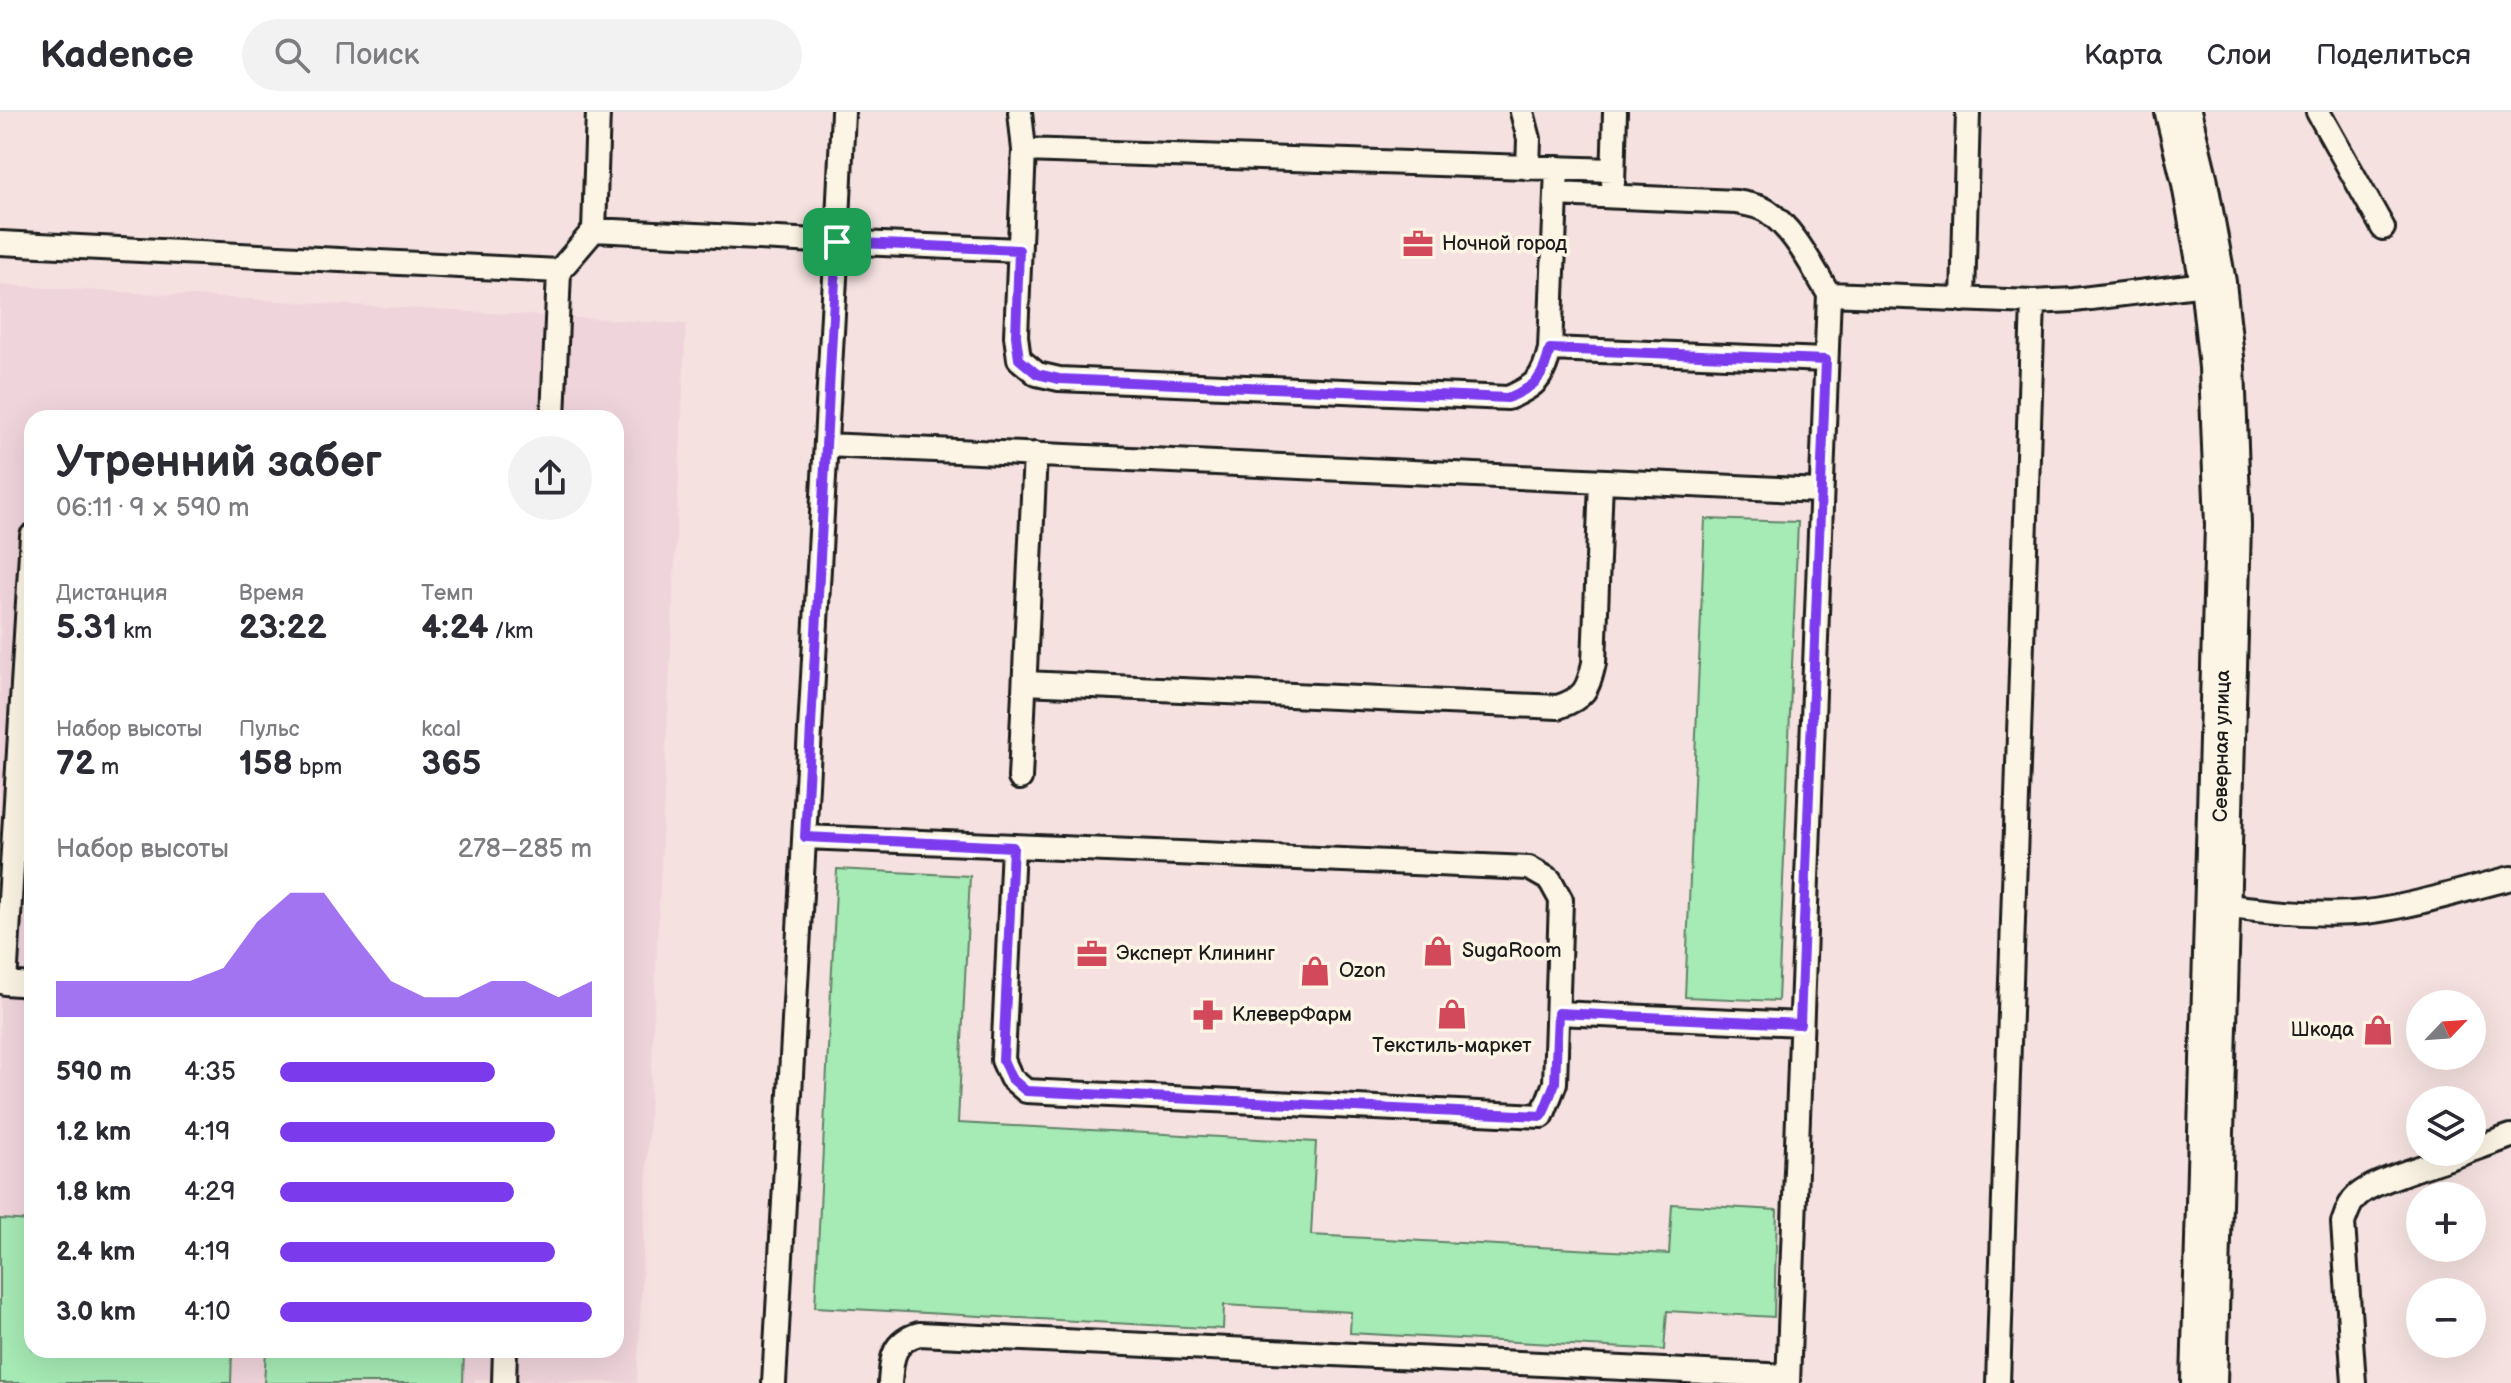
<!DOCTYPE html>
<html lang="ru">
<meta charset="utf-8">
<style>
body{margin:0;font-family:"Balsamiq Sans",sans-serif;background:#f2f2f3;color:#2b2b33;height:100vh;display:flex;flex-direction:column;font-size:30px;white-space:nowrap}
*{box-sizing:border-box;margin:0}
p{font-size:26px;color:#7c7c81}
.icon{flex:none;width:44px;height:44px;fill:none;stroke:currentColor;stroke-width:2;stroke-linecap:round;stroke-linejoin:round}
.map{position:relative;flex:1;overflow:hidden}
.side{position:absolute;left:24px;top:298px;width:600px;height:948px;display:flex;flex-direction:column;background:#fff;border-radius:24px;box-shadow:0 8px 32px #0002}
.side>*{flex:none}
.needle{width:52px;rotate:65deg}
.controls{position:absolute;left:2406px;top:878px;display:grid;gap:16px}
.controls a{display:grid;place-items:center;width:80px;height:80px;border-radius:50%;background:#fff;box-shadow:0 8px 32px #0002;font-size:40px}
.pin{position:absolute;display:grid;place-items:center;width:68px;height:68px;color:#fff;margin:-34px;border-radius:16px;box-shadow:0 4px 12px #0006}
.round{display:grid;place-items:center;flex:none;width:84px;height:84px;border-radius:42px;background:#f2f2f3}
.overview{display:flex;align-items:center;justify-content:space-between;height:136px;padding:0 32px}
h1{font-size:44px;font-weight:700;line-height:60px}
.metrics{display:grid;grid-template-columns:repeat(3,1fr);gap:12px;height:136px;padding:8px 32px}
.metrics div{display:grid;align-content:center}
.metrics b{font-size:34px;font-weight:700}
.metrics small{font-size:22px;font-weight:400}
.metrics p{font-size:22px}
.chart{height:224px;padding:16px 32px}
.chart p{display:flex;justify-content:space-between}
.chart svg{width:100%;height:144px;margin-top:8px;fill:#7c3aed;opacity:.7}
ul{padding:0 32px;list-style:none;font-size:26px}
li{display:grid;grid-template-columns:128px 96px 1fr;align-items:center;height:60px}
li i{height:20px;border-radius:10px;background:#7c3aed}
header{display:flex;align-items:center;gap:48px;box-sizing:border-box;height:112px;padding:0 40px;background:#fff;border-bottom:2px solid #e1e1e2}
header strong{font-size:38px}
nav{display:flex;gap:44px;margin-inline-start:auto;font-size:28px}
.search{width:560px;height:72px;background:#f2f2f3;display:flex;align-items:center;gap:20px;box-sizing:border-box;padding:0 28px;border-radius:44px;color:#7c7c81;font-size:30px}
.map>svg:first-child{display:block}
.built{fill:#f0d4dc;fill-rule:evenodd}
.green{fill:#a6eab5;stroke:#618368;stroke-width:2}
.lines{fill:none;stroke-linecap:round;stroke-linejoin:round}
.lane-casing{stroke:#1c1c1c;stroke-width:28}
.secondary-casing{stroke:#1c1c1c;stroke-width:50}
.lane{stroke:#fcf5e5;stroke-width:22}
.secondary{stroke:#fcf5e5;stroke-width:44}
.route-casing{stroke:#fff;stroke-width:16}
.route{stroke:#7c3aed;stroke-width:10}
.labels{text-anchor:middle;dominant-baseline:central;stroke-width:7;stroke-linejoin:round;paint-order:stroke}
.poi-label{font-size:20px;fill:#1c1c1c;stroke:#fcf5e5;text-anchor:start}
.street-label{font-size:20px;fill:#1c1c1c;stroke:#fcf5e5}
</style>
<header>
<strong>Kadence</strong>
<div class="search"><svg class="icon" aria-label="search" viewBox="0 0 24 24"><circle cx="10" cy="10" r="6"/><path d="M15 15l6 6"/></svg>Поиск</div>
<nav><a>Карта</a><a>Слои</a><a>Поделиться</a></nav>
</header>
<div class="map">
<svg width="2511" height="1271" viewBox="0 0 2511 1271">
<rect width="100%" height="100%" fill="#f5e2e0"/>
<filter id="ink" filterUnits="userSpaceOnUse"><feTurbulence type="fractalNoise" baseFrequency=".0125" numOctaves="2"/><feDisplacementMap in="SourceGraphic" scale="16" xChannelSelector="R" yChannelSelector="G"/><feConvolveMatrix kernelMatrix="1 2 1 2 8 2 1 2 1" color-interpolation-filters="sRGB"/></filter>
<g filter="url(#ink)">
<path class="built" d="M0,173L686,212L637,1271L475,1267L474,1271H0ZM32,306H616V1238H32Z"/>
<path class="green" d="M1705,407L1798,410L1778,889L1685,885Z
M837,757L970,764L958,1011L1316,1030L1311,1123L1669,1142L1672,1092L1777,1098L1774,1205L1667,1199L1664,1238L1350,1221L1351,1200L1224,1193L1223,1217L815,1195Z
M0,1107L32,1109V1238H232L231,1271H0Z
M266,1238H464L463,1271H264Z"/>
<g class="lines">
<g class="lane-casing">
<path id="lane" d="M1020,0L1024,38L1016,224L1019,247L1037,262L1059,267L1508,286C1536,274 1543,267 1550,237L1557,56
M1522,0L1529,27L1528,56
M2318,0L2383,116
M1024,38L1613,58
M1613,71L1615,0
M1556,82L1736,90C1746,92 1758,93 1767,99C1795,118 1812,155 1829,182L1788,1271
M594,118L598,0
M0,131L559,159L594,118L837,130L843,0
M1829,182L2033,190
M1963,188L1968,0
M1550,237L1826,248
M553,306L559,159
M826,333L1820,379
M32,424L5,871L32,873
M1025,571L1558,595C1584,586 1588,578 1594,551L1601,369
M1020,666L1035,342
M805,725L1529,756L1550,768L1561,788L1555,971L1542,1004L1026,979L1011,966L1003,948L1013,735
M2218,793C2267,798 2317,805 2366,800C2415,794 2463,778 2511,766
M1558,901L1800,912
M2472,1038L2511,1024
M504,1271L505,1238
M774,1271L837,130L1019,138
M890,1271C892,1246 892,1230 919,1222L1788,1264
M1998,1271L2033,190L2074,188L2213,171
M2354,1271L2343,1111C2347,1101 2349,1091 2357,1084C2373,1068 2443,1049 2467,1040"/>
</g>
<g class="secondary-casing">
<path id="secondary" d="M2178,0L2194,66L2213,171L2222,255L2228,413L2204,1271"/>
</g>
<use href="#lane" class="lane"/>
<use href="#secondary" class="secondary"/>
</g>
</g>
<g class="lines" filter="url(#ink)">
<g class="route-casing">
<path id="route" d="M837,130L1019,138L1016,224L1019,247L1037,262L1059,267L1508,286C1536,274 1543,267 1550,237L1826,248L1800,912L1558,901L1555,971L1542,1004L1026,979L1011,966L1003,948L1013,735L805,725Z"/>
</g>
<use href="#route" class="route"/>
</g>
<defs>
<g id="office-bare" transform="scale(2.4)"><path d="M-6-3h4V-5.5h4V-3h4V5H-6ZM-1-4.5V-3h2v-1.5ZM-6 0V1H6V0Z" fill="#d1495b" stroke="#fcf5e5" stroke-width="2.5" paint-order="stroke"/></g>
<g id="shop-bare" transform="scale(2.4)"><path d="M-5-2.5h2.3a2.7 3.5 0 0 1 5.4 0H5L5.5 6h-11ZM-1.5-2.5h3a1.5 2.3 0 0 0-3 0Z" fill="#d1495b" stroke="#fcf5e5" stroke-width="2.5" paint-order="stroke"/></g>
<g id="pharmacy-bare" transform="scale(2.4)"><path d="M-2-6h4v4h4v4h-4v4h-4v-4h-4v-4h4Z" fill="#d1495b" stroke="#fcf5e5" stroke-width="2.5" paint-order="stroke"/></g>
</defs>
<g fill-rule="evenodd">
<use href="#office-bare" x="1418" y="132"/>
<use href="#shop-bare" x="1438" y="839"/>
<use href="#office-bare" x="1092" y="842"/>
<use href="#shop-bare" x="1315" y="859"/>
<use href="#shop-bare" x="1452" y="902"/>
<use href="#pharmacy-bare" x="1208" y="903"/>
<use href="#shop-bare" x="2378" y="918"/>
</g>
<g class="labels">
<g class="poi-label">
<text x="1442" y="132">Ночной город</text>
<text x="1462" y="839">SugaRoom</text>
<text x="1116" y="842">Эксперт Клининг</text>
<text x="1339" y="859">Ozon</text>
<text x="1232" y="903">КлеверФарм</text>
<text x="2354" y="918" text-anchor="end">Шкода</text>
<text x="1452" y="934" text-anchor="middle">Текстиль-маркет</text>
</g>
<g class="street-label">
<text transform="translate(2222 634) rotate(-89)">Северная улица</text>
</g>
</g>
</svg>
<div class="controls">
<a><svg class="needle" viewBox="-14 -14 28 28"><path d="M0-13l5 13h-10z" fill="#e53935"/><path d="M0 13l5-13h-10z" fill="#7c7c81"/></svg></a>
<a><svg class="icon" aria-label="layers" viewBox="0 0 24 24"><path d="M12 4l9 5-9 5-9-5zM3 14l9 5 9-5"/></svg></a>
<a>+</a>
<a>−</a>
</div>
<div class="pin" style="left:837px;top:130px;background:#1e9e55"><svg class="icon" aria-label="arrive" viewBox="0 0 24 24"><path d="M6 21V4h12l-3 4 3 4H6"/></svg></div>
<section class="side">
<div class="overview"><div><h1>Утренний забег</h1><p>06:11 · 9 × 590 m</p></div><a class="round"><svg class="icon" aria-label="share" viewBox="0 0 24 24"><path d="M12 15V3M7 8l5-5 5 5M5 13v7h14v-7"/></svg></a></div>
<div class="metrics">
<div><p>Дистанция</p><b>5.31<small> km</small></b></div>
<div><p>Время</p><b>23:22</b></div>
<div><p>Темп</p><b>4:24<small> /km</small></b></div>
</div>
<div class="metrics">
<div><p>Набор высоты</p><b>72<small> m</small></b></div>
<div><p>Пульс</p><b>158<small> bpm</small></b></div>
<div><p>kcal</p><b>365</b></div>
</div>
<div class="chart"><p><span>Набор высоты</span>278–285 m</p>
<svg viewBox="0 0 160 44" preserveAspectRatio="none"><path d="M0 44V33L10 33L20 33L30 33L40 33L50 29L60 15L70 6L80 6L90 20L100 33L110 38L120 38L130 33L140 33L150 38L160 33V44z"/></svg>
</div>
<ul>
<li><b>590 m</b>4:35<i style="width:69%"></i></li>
<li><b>1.2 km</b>4:19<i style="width:88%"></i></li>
<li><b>1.8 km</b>4:29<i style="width:75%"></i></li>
<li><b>2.4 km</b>4:19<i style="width:88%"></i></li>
<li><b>3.0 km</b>4:10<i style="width:100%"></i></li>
</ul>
</section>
</div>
